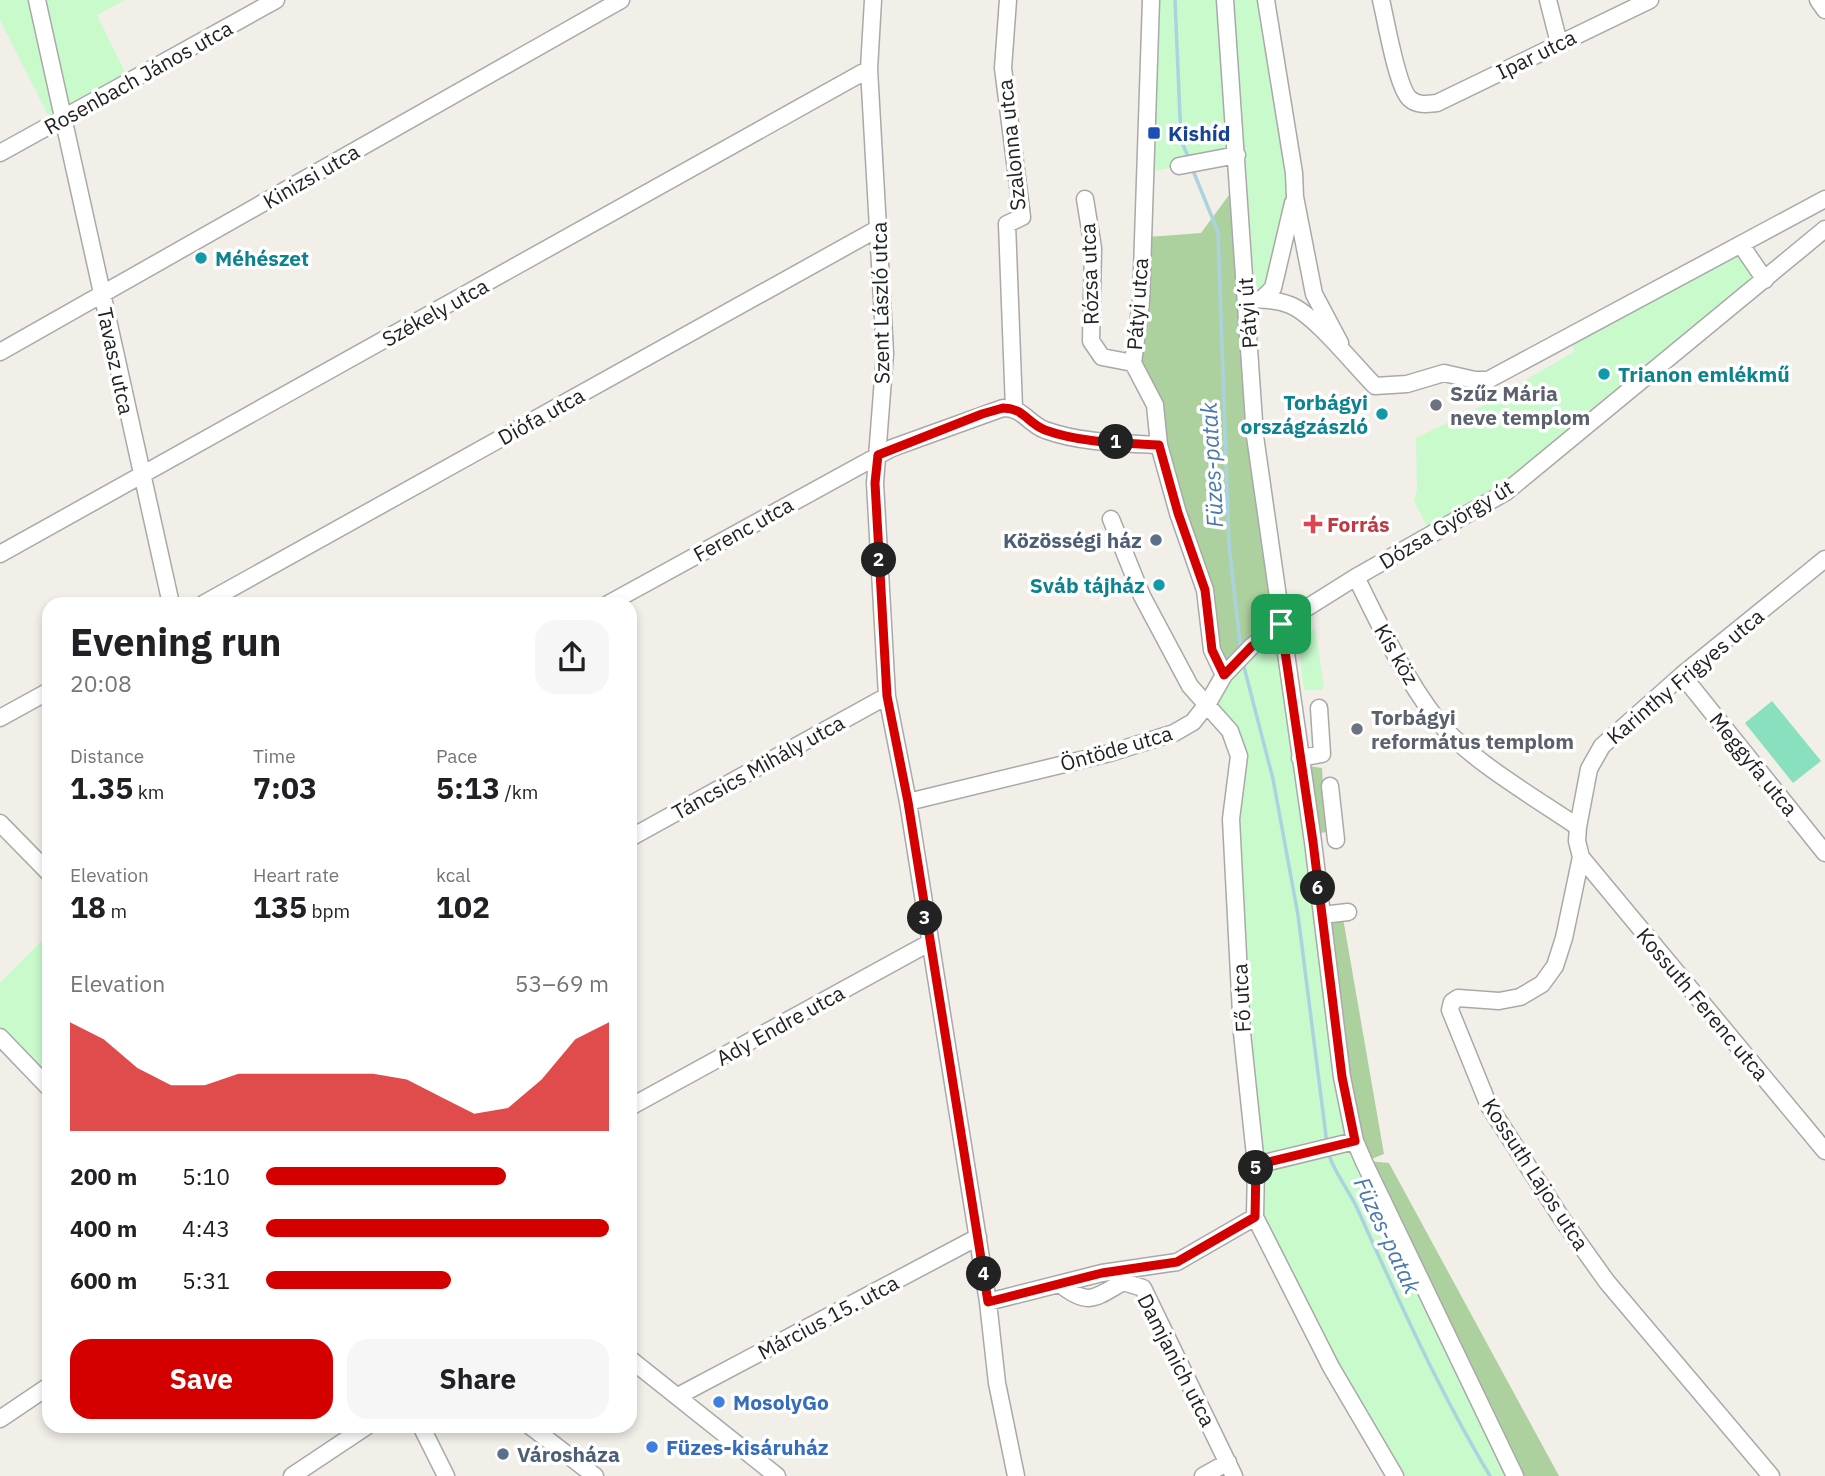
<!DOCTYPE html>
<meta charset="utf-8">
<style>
body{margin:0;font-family:"IBM Plex Sans",sans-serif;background:#f6f6f6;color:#202124;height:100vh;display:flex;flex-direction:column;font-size:26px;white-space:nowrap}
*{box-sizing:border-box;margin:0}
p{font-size:23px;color:#757577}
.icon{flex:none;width:38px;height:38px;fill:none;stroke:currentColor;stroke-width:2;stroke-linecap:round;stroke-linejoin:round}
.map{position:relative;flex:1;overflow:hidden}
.sheet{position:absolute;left:42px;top:597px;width:595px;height:836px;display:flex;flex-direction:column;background:#fff;border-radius:21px;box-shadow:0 4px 10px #0003}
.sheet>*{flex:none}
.pin{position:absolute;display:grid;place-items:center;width:60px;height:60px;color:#fff;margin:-30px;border-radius:14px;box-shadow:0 4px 10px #0006}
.km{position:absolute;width:35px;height:35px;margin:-18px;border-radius:50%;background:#222;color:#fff;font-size:19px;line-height:35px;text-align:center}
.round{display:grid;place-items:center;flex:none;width:74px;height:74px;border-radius:21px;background:#f6f6f6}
.head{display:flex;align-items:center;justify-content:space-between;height:119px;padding:0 28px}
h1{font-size:38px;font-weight:800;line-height:52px}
.stats{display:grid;grid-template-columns:repeat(3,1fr);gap:10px;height:119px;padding:7px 28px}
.stats div{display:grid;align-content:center}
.stats b{font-size:30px;font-weight:800}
.stats small{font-size:19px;font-weight:400}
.stats p{font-size:19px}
.chart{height:196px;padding:14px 28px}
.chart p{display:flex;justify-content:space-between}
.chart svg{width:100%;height:126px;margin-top:7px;fill:#d40000;opacity:.7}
.button{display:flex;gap:14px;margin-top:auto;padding:14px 28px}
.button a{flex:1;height:80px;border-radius:21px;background:#d40000;color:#fff;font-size:28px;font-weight:800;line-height:80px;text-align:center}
.button a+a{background:#f6f6f6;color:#202124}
ul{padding:0 28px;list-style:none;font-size:23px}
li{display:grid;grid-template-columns:112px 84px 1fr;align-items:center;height:52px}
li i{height:18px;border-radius:9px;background:#d40000}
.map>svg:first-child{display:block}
.forest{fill:#add19e}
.park{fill:#c8facc}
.pitch{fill:#88e0be}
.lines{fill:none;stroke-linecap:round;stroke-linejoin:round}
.stream{stroke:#aad3df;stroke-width:3.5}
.minor-casing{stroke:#a9a9a9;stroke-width:19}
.minor{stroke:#fff;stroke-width:16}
.route-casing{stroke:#fff;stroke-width:14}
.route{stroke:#d40000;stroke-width:9}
.transit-dot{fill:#1a4fb4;stroke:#fff;stroke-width:2.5}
.culture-dot{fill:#0f9aa8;stroke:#fff;stroke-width:2.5}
.worship-dot{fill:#6b7280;stroke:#fff;stroke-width:2.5}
.health-dot{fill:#e0444e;stroke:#fff;stroke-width:2.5}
.service-dot{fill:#5c6f8a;stroke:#fff;stroke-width:2.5}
.shop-dot{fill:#3f7fe0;stroke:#fff;stroke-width:2.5}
.labels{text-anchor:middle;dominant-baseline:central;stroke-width:7;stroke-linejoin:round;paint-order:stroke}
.street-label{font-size:21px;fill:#222;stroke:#fff}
.transit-label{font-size:21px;font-weight:bold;fill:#164399;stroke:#fff;text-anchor:start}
.culture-label{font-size:21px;font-weight:bold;fill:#0d838f;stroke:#fff;text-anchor:start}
.worship-label{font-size:21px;font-weight:bold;fill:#5b616d;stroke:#fff;text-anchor:start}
.health-label{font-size:21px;font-weight:bold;fill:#be3a42;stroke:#fff;text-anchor:start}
.service-label{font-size:21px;font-weight:bold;fill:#4e5e75;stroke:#fff;text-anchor:end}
.shop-label{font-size:21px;font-weight:bold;fill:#366cbe;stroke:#fff;text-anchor:start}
.water-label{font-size:23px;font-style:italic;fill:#4a7aab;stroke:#fff}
</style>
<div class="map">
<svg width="1825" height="1476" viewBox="0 0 1825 1476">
<rect width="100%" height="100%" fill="#f2efe9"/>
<path class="forest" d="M1229,195L1273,629L1219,664L1141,363L1148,237L1201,233Z
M1308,766L1322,768L1326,832L1312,835Z
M1343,918L1384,1154L1364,1162L1335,1024L1326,920Z
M1369,1161L1389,1163L1559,1476H1525L1522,1472Z"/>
<path class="park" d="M0,0H125L97,15L126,74L48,115L0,20Z
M1151,0H1266L1294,173L1273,288L1246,300L1237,155L1143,173Z
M1741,245L1765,280L1506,492L1431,534L1414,501L1417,490L1416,438L1480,407L1575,351L1568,338Z
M1281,624L1336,1082L1508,1476H1395L1255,1217L1232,819L1239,756L1208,703Z
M1315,627L1324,687L1321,690H1304L1299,649Z
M49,933V1077L0,1030V983Z"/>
<path class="pitch" d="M1772,701L1821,761L1793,783L1745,723Z"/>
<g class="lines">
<path class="stream" d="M1175,0L1181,140L1190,161
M1192,168L1218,232L1229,545L1241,652
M1243,663L1273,779L1298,915L1327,1144
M1328,1151C1330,1166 1350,1192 1357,1208C1398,1299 1439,1391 1490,1476"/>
<g class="minor-casing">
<path id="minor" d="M37,0L171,604
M873,0L869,69L885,353L875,483L887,696L908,802L988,1302L997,1383L1016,1476
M1008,0L1003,68L1022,217L1007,224L1014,408
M1151,0L1141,301L1133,363L1155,405L1159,445L1178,513L1205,590L1212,650L1224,675
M1225,0L1255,436L1313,842L1342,1077L1355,1141L1364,1162L1515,1476
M1266,0L1294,173L1295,197L1314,294L1340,343
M1381,0C1386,20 1397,88 1410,99C1418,106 1428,104 1437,103L1650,0
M1548,0L1559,43
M1818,0L1825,10
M0,153L276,0
M1179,166L1237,155
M1085,199L1093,248L1091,341L1102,357L1133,363
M1741,245L1765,280
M1262,299L1273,288L1293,203
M1246,300C1260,299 1276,299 1290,305C1314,314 1355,366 1375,386L1407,384L1444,373L1475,380H1488L1825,199
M0,352L621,0
M1111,519L1142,596L1190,686L1230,731L1239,756L1231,819L1242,1033L1256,1165L1255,1217L1331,1367L1395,1476
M0,554L869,69
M1356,577C1380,626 1404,677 1438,721C1469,760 1536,798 1578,827
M203,604L879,228
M608,604L892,448L1003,408C1024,408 1027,423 1045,430C1081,443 1121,443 1159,445
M1682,675L1825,853
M0,718L49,691
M1300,758L1322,754L1319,708
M1330,786L1336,840
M908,802L1110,753L1174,733L1193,722L1208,703L1224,675L1252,646L1281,624L1356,577L1506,492L1825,229
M0,823L49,873
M630,838L887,696
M1581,857L1825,1151
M1322,915L1348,912
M0,1037L49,1088
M630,1107L929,943
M1256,1165L1355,1141
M1060,1284C1088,1307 1095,1298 1123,1282L1143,1288L1234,1476
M988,1302L1102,1273L1177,1262L1255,1217
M630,1359L777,1476
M678,1396L978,1237
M0,1419L49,1386
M421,1426L446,1476
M530,1426L595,1476
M292,1476L367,1426
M1203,1476L1228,1462
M1771,1476L1607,1282L1562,1219L1489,1106L1450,1010L1452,1002L1458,998L1499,1001L1520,997L1542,984L1555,966L1564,938L1581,857L1577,841L1578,827L1589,769L1602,746L1682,675L1825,559"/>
</g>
<use href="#minor" class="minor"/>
</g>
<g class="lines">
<g class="route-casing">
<path id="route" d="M1003,408C1024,408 1027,423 1045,430C1081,443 1121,443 1159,445L1178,513L1205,590L1212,650L1224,675L1252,646L1281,624L1313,842L1342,1077L1355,1141L1256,1165L1255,1217L1177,1262L1102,1273L988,1302L908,802L887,696L875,483L878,455L982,414Z"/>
</g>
<use href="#route" class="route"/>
</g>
<rect class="transit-dot" x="1147" y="126" width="14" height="14" rx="3.5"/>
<g class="culture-dot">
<circle cx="201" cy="258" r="7"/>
<circle cx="1604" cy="374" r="7"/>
<circle cx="1382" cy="414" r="7"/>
<circle cx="1159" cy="585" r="7"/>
</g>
<g class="worship-dot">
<circle cx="1436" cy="405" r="7"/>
<circle cx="1357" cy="729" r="7"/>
</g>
<path class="health-dot" d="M1309.5 513.5h7v7h7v7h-7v7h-7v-7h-7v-7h7z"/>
<g class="service-dot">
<circle cx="1156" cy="540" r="7"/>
<circle cx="503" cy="1454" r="7"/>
</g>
<g class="shop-dot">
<circle cx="719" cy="1402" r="7"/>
<circle cx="652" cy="1447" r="7"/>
</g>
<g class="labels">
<g class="street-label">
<text transform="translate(1536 54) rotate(-26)">Ipar utca</text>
<text transform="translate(138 77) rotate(-29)">Rosenbach János utca</text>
<text transform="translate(1011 145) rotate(-96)">Szalonna utca</text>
<text transform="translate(311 176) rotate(-30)">Kinizsi utca</text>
<text transform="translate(1089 274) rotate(-92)">Rózsa utca</text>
<text transform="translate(880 303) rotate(-91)">Szent László utca</text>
<text transform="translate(1137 304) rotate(-86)">Pátyi utca</text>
<text transform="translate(435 312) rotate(-29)">Székely utca</text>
<text transform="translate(1247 313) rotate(-94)">Pátyi út</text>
<text transform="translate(116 361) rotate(78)">Tavasz utca</text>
<text transform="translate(541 416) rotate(-29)">Diófa utca</text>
<text transform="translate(1446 524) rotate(-31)">Dózsa György út</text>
<text transform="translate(743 529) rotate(-29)">Ferenc utca</text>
<text transform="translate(1397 654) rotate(60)">Kis köz</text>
<text transform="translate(1685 676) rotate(-40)">Karinthy Frigyes utca</text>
<text transform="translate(1116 748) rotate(-16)">Öntöde utca</text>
<text transform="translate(1754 764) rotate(51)">Meggyfa utca</text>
<text transform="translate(758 767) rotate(-29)">Táncsics Mihály utca</text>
<text transform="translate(1241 998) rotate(-93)">Fő utca</text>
<text transform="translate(1703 1004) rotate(50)">Kossuth Ferenc utca</text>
<text transform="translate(780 1025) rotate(-29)">Ady Endre utca</text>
<text transform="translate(1536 1174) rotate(57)">Kossuth Lajos utca</text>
<text transform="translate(828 1317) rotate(-28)">Március 15. utca</text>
<text transform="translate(1177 1360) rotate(63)">Damjanich utca</text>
</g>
<g class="transit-label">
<text x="1168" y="133">Kishíd</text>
</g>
<g class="culture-label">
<text x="215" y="258">Méhészet</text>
<text x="1618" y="374">Trianon emlékmű</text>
<text x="1368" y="402" text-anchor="end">Torbágyi<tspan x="1368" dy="24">országzászló</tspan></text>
<text x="1145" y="585" text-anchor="end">Sváb tájház</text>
</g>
<g class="worship-label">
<text x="1450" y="393">Szűz Mária<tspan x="1450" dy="24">neve templom</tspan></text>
<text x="1371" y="717">Torbágyi<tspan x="1371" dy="24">református templom</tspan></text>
</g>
<g class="health-label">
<text x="1327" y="524">Forrás</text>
</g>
<g class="service-label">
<text x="1142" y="540">Közösségi ház</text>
<text x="517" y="1454" text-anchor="start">Városháza</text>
</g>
<g class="shop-label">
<text x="733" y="1402">MosolyGo</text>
<text x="666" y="1447">Füzes-kisáruház</text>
</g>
<g class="water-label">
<text transform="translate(1211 465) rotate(-93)">Füzes-patak</text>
<text transform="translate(1388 1235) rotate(65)">Füzes-patak</text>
</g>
</g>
</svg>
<div class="pin" style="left:1281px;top:624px;background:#1e9e55"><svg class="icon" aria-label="arrive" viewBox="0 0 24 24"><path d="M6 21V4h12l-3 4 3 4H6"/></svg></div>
<b class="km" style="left:1116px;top:442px">1</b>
<b class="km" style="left:879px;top:560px">2</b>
<b class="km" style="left:925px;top:918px">3</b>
<b class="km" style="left:984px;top:1274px">4</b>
<b class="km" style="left:1256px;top:1168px">5</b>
<b class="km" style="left:1318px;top:888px">6</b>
<section class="sheet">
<div class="head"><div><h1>Evening run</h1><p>20:08</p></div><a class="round"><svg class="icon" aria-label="share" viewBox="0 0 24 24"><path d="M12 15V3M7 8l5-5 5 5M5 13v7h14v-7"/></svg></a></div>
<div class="stats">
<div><p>Distance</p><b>1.35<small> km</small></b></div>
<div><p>Time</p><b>7:03</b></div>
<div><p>Pace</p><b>5:13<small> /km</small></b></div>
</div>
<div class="stats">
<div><p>Elevation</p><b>18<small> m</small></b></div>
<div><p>Heart rate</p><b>135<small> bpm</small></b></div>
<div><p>kcal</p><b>102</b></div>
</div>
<div class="chart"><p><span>Elevation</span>53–69 m</p>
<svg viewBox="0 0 160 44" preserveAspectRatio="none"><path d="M0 44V6L10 12L20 22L30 28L40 28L50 24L60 24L70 24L80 24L90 24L100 26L110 32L120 38L130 36L140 26L150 12L160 6V44z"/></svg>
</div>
<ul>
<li><b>200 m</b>5:10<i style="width:70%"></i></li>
<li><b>400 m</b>4:43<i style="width:100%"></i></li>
<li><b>600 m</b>5:31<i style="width:54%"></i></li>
</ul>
<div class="button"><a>Save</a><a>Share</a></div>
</section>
</div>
